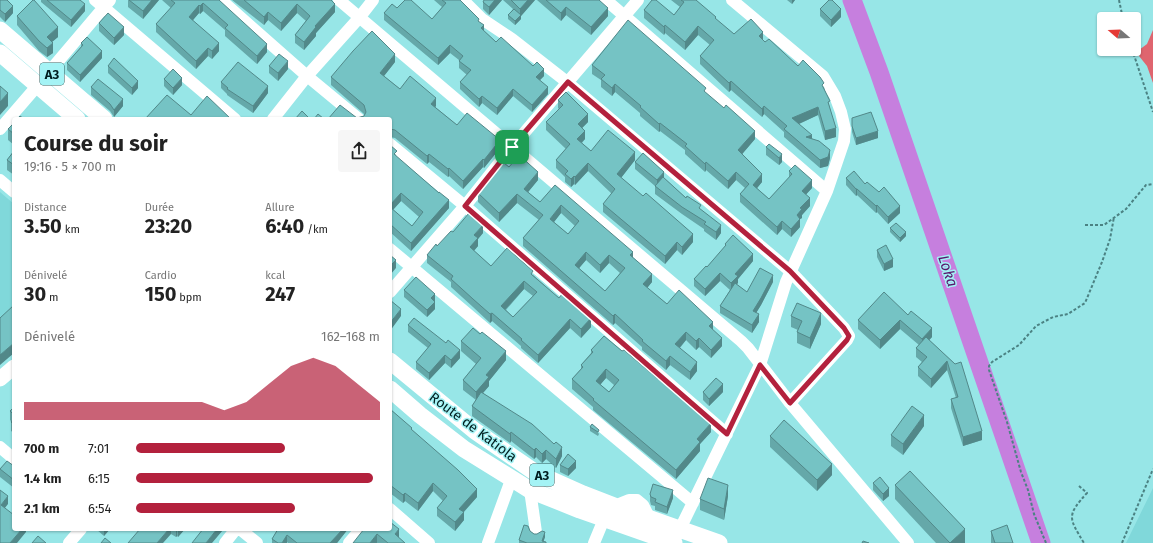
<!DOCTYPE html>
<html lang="fr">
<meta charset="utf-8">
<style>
body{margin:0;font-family:"Fira Sans",sans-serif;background:#f6f6f6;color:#222;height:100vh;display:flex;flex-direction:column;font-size:15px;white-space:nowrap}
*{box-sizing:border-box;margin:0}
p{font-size:13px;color:#767676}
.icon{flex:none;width:22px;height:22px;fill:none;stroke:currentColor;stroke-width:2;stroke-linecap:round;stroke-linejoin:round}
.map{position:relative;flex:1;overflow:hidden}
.panel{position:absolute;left:12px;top:117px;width:380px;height:414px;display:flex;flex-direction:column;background:#fff;border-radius:4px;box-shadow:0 1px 3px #0004}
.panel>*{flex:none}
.needle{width:26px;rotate:289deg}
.fabs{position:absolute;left:1097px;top:12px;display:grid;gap:8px}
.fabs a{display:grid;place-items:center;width:44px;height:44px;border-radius:4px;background:#fff;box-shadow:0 1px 3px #0004;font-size:20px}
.pin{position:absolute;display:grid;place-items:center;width:34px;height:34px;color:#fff;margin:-17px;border-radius:8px;box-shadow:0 2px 6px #0006}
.round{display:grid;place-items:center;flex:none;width:42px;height:42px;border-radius:4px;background:#f6f6f6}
.overview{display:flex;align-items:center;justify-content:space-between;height:68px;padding:0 12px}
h1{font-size:22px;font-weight:700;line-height:30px}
.metrics{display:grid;grid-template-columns:repeat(3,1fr);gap:6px;height:68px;padding:4px 12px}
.metrics div{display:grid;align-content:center}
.metrics b{font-size:20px;font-weight:700}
.metrics small{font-size:11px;font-weight:400}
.metrics p{font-size:11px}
.chart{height:112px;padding:8px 12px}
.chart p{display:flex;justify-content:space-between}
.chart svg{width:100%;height:72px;margin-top:4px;fill:#b3213d;opacity:.7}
ul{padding:0 12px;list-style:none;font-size:13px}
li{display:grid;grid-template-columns:64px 48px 1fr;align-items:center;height:30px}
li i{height:10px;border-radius:5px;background:#b3213d}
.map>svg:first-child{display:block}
.built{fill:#80d8da}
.forest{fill:#df656f}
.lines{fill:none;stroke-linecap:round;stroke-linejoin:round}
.river{stroke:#c67fde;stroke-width:19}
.path{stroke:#4b8283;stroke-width:2;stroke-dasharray:3 2;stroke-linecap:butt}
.minor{stroke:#fff;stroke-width:12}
.major{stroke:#fff;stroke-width:15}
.highway{stroke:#fff;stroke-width:17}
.wall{fill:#65a8a9;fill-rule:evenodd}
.shaded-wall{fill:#528889}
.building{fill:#75c3c4;stroke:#528889;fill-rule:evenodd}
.route-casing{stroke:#fff;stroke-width:8}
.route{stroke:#b3213d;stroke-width:5}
.labels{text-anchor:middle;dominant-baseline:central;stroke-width:3;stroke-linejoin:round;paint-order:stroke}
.shield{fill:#a4f3f5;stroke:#315e5f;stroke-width:1}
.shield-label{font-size:13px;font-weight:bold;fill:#001e1f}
.street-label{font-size:14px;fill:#001e1f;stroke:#a4f3f5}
.water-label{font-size:15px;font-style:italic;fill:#59166c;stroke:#a4f3f5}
</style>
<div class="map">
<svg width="1153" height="543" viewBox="0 0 1153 543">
<rect width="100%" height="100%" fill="#97e6e7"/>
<path class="built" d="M0,192L14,204V341L0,353Z
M1153,488V543H1126Z"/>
<path class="forest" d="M1153,30V83L1147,66L1139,56V50L1147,44Z"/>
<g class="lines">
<path class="river" d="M852,0L879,72L1041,543"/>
<path class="path" d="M1119,0L1123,19
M1132,49L1153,112
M1085,225H1104L1126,209L1146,185L1153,184
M1079,486L1087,493C1066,516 1069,518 1084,543
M1046,543L1034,514L1028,490L1021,472L1007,422L989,370V366L992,362L1019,345L1036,326L1053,317L1068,314L1085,303L1102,262L1110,239L1114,217
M1122,543L1153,469"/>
<path class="minor" d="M95,0L235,119
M221,0L307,76L359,119
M339,0L741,341L748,348L790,403L908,543
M463,0L482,19L512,39L567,82L790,271L844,328L849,336L847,340L790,403
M606,0L827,191
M49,72L110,0
M273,119L307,76L359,18L373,0
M0,129L38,85
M390,144L465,206L727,434
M0,180L14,192
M390,249L693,503
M390,292L465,206L512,147L638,0
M0,447L14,459
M530,490L536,532
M614,506L629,500H637L643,505L650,519
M390,509L429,543
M240,529L257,543
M680,529L760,365L786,282L827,191L844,141L845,129L841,112L835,96L823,76L732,0
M69,543L81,529
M225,543L236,529
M349,543L361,529
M488,543L511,480
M594,543L604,519"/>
<path class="major" d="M0,379L14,367"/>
<path class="highway" d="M0,30L104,119
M0,53L77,119
M390,361L475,431L536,473L583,494L614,506L719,543
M390,389L420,415L464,449L530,490L580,510L674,543"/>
</g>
<path class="wall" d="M0,0L13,13L5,22L0,17Z
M41,0H80L85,11L71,27L41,2Z
M128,0H159L143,19L128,7Z
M162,0H219L267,52L257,64L225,36V30L203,11L200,14L199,13L192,20L219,51L212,59L208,56L196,69L156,32V24L171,8Z
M232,0H331L335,12L316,33V36L304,50L295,43V35L306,21L297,13L281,31L268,20L264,25L241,7Z
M434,0H460L479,22L484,31L496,42L544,76L540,80L548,94L532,112L513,96L497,115L482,103L479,107L460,89V82L467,75L459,68V60L450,53L438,65L384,20V13L397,8L432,19L442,7Z
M502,0L489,15L483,9V2Z
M503,0H535L521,16V19L515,25L508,19V15L513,9Z
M537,0H599L608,16L591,35L566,15L561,21Z
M671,0H696L716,20L734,34L763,40L798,66L824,87L830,108L836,137L825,140L818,115L799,124L830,158L828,166L820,168L784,137V132L764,114L762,117L731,90L729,92L700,64V56L710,45L698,35L685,50L665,33L664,35L644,18V10L674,15L680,7Z
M787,0H795L792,4Z
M820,9L841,17L831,27L820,16Z
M17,16L58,37L52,42L53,53L47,57L39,51L17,25Z
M99,23L124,35L114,45L99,31Z
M81,43L102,58L80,82L67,70V63L81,47Z
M395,62L384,76L400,89L436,106L435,107L457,125L500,148L484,168L483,167L463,189L449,176L448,177L429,162L427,164L395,138L390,137V119L357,118L364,116V114L331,85V77Z
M592,65L706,93L755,139L742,154L762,182L757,188L769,199L789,178V171L812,188L806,194L810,206L802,215V218L800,219V227L791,237L782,229L777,235L740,202V194L745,188L736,180L728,189L706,170L705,172L685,154V150L660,131L659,132L640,116V113L615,92L612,96L601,87V80L592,74Z
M108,66L138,88L132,95L108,73Z
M269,66L288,69L278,81L269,73Z
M164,79L182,85L173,95L164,86Z
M221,82L268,93L253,113L227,95V94L221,88Z
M91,87L123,106L114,117L110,111L91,95Z
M558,100L588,122L582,128L585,139L582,143L591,151L635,160L621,178L693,242L682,255L677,250L665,264L603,212V204L612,194L588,171L575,185L574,184L571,187L565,182V177L556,168V160L566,149L546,130V122L559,109L558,108Z
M852,118L878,138L856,145L852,132Z
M14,123V145L8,140V129Z
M769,144L782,162L779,165L766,155V147Z
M390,145L397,157L449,208L411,251L390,232ZM401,201L419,217L412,226L393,210Z
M14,151V175L7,170V160Z
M635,162L664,178L686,198L701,210L721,233L716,240L704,231V229L682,214L655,194V186L635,169Z
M509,167L538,180L528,192L540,202L555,185L633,258L652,282L647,288L667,304L713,330L722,346L711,358L699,347L696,350L686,340L680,348L697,371L690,380L670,365L666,370L642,350V347L615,323L613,325L523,246V238L539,220L517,203L499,222L478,202V193ZM561,213L575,226L568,234L554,222ZM586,260L600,273L609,263L620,273L605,291L579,268Z
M846,178L865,184L879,192L900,213L888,224L877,212L876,213L857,195L856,196L846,185Z
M890,228L906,236L900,242L890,232Z
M453,232L483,233L478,239V246L474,251L491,266L533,275L591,327L581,338L570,328L538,363L521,348V346L492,321L490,323L473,307L451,287V282L427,263V255ZM524,289L533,296L513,317L506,310Z
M725,244L753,261L738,279V283L736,284L747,292L773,282L761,305L756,313L759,322L752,333L720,313V306L730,290L720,281L705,296L694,286V279L707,267L725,247Z
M877,250L893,267L884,271L877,257Z
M404,290L435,301H434L435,309L427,317L404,297Z
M908,315L932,337L929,340L955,364L982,440L963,446L951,408V399L956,398L947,370L931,388L918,376V367L922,362L916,357V348L919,345L900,329L880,349L858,329V320Z
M791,316L821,324L810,349L797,343V332L798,330L791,327Z
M408,325L460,358L451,368L445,363L429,380L416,369V362L428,348L408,332Z
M461,341L506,360L489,381V386L483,393L562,456L556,468L546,459L542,463L536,457L534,459L511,441L510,443L472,416V406L476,400L463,390V380L476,364L461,351Z
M591,350L711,432L700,444V451L676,479L593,410V407L572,389V379L581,369V365L591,353ZM606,378L614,385L609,392L600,384Z
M703,392H723L709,406L703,400Z
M14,407V433L11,431V421L10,420V411Z
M390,409L412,430L477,497L464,512V520L455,531L437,516V508L443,501L433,491L418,511L405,501L403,503L390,493Z
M592,424L599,434L598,436L590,431V427Z
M924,426L903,455L891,446V435Z
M14,435V446L13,445V436Z
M770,436L832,475L817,491L770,447Z
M560,465L576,468L568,476L560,472Z
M0,466V468L14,466V488L0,477Z
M873,483L889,496L883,501L873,490Z
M895,485L965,543H936L895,499Z
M650,494L673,498L667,514L655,510V506L651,505L650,501Z
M728,496L724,520L700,510V499Z
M96,529H110L104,536Z
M140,529H185L178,537L177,536L176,537L171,534Z
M277,529H348L337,543H288L287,542V543H272V539L277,531Z
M368,530L399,538L405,543H353Z
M530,531L534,534L545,537L543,541L546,543H519V540Z
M991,531L1013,543H991Z"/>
<path class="shaded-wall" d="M152,0H159L143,19V11Z
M495,0H502L489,15V7Z
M528,0H535L521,16V19L515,25V21L520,16V9Z
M792,0H795L792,4Z
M203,3V11L200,14V6Z
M85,4V11L71,27V20Z
M297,4V13L281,31V23Z
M335,4V12L316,33V36L304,50V42L315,26Z
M199,5V13L189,25V17Z
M13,6V13L5,22V14Z
M566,7V15L561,21V13Z
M608,8V16L591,35V27Z
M841,9V17L831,27V20Z
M268,12V20L264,25V17Z
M484,25V32L481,28Z
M665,25V33L664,35V27Z
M698,26V35L685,50V42Z
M58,27V37L47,46V37Z
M124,27V35L114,45V38Z
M763,32V40L759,36Z
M53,43V53L47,57V48Z
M219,43V51L212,59V51Z
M267,44V52L257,64V56Z
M450,45V53L438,65V58Z
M208,48V56L196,69V61Z
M102,51V58L80,82V75Z
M395,54V62L380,81V73Z
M288,61V69L278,81V73Z
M544,69V76L536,84V77Z
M182,78V85L173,95V88Z
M138,81V88L132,95V88Z
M731,81V90L729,92V83Z
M615,84V92L612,96V88Z
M268,86V93L253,113V106Z
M548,87V94L532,112V105Z
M513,89V96L497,115V108Z
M8,93V106L0,115V102Z
M482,96V103L479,107V99Z
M436,98V106L431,112V104Z
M123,99V106L114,117V110Z
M764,106V114L762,117V109Z
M818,107V115L792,127V118Z
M588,114V122L578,132V124Z
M660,123V131L659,132V124Z
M836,128V137L825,140V131Z
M585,131V139L577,147V139Z
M755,131V139L738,159V150Z
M878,131V138L856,145V138Z
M812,135V143L806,137Z
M500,140V148L484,168V160Z
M830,150V158L828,166L820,168V160Z
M635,152V160L617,183V174Z
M429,154V162L427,164V156Z
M782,154V162L779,165V158Z
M483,159V167L463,189V181Z
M706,162V170L705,172V164Z
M588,163V171L575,185V177Z
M449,168V176L448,177V169Z
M538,172V180L524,197V189Z
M664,172V179L657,188V180Z
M736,172V180L728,189V181Z
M762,174V182L753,193V185Z
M574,176V184L571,187V179Z
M812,180V188L802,199V191Z
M856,189H857V195L856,196Z
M401,193V201L390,213V205Z
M517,194V203L499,222V213Z
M810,198V206L802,215V218L800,219V227L791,237V229L800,208Z
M449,200V208L411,251V243Z
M561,205V213L550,227V219Z
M877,205V212L876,213V206Z
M900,206V213L888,224V217Z
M782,221V229L777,235V227Z
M483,225V233L478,239V246L470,255V247L474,235Z
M721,225V233L716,240V232Z
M906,232V236L900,242V238Z
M693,234V242L682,255V247Z
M677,242V250L665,264V256Z
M586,252V260L575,273V265Z
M633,252V260L630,255Z
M753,254V261L738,279V283L731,291V283L735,274Z
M609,255V263L600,273V265Z
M893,259V267L884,271V264Z
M396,260V268L390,275V266Z
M720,273V281L705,296V289Z
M652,274V282L643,293V284Z
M773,275V282L761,305L753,318V311Z
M524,281V289L501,314V306Z
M435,294V301L431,305V298Z
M435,302V309L427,317V310Z
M401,309V316L390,331V323Z
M492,313V321L490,323V314Z
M821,313V324L810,349V338Z
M615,314V323L613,325V316Z
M759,314V322L752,333V325Z
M591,318V327L581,338V329Z
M570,319V328L538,363V355Z
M900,320V329L880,349V340Z
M713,322V330L709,326Z
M932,328V337L922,348V339Z
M686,332V340L675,353V344Z
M699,338V347L696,350V341Z
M722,338V346L711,358V350Z
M14,343V353L0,365V355Z
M460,350V358L451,368V360Z
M506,351V360L489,381V386L476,401V392L486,375Z
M445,355V363L429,380V373Z
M670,356V365L666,370V361Z
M947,361V370L931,388V379Z
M697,362V371L690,380V372Z
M606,369V378L596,390V381Z
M723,384V392L709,406V399Z
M924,415V426L903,455V444Z
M711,423V432L700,444V451L676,479V470L697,439Z
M982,431V440L963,446V437Z
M511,432V441L510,443V434Z
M562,447V456L556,468V459Z
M536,448V457L534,459V450Z
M546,450V459L542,463V454Z
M576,461V468L568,476V469Z
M832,464V475L817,491V480Z
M433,483V491L418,511V503Z
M728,485V496L724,520V509Z
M889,488V496L883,501V494Z
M477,489V497L459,517V509Z
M673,490V498L667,514V507Z
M405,493V501L403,503V495Z
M8,496V504L1,513V505Z
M464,512V520L455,531V522Z
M22,529H26V532L17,543H10Z
M104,529H110L104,536Z
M169,529H171V534L163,543H157Z
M177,529V536L176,537V530Z
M178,529H185L178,537Z
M217,529H223V530L212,543H206Z
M343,529H348L337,543H330Z
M399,529V538L395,534Z
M965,529V543H950Z
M545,532V537L543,543L542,541Z
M377,534V543H370Z
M287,535V543H282Z"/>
<path class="building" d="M0,0H7L13,6L5,14L0,10Z
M33,0H34L58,27L47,37L53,43L47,48L39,41L17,16Z
M47,0H80L85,4L71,20Z
M129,0H152L143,11Z
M171,0H219L267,44L257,56L225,28L228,25L203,3L200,6L199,5L189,17L219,43L212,51L208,48L196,61L156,24L175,3Z
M244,0H331L335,4L315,26L316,27L304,42L295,35L310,16L297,4L281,23L268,12L264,17Z
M405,0H411L432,19L446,3L442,0H460L479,19L478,21L484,25L481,28L496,42L501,37L533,66L537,62L544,69L536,77L548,87L532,105L513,89L497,108L482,96L479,99L460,82L471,70L459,61L463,56L450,45L438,58L384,13L392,4L397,8Z
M484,0H495L489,7L483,2Z
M511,0H528L520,9Z
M546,0H599L608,8L591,27L566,7L561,13Z
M652,0H656L674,15L684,2L681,0H696L716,17L715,18L734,34L751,19L763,32L759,36L765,42L769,39L798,66L803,60L820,77L824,83L822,85L830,101L828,102L836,128L825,131L818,107L792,118L812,135L806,137L819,141L830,150L828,157L820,160L784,129L787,126L764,106L762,109L731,81L729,83L700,56L714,40L698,26L685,42L665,25L664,27L644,10Z
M829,0H832L841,9L831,20L820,9Z
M514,9L521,15L515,21L508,15Z
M108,13L124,27L114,38L99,23Z
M628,20L706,88L704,91L724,108L726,105L755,131L738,150L762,174L753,185L769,199L792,174L789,171L795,165L812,180L802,191L810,198L800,208L802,209L797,215L800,219L791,229L782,221L777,227L740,194L749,184L736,172L728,181L706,162L705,164L685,146L687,144L660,123L659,124L640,107L641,106L615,84L612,88L601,79L605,75L592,65Z
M372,31L395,54L380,73L400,89L410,76L436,98L431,104L457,125L467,113L500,140L484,160L483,159L463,181L449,168L448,169L429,154L427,156L395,130L390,129V119H328L340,105L357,118L364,116L366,112L364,105L331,77L353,51Z
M87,37L102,51L80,75L67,63L83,45L81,43Z
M279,54L288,61L278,73L269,66Z
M114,58L138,81L132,88L108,66Z
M238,62L268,86L253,106L227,89L228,88L221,82Z
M173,69L182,78L173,88L164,79Z
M98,79L123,99L114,110L110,104L91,87Z
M0,86L8,93L0,102Z
M566,92L588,114L578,124L585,131L577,139L591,151L608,130L635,152L617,174L643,196L646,193L693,234L682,247L677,242L665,256L603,204L615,189L588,163L575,177L574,176L571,179L565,174L568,171L556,160L570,144L546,122L563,105L558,100Z
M167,95L191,115L207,96L231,119H145Z
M302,111L310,119H295Z
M871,112L878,131L856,138L852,126V118Z
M318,114L324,119H314Z
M20,116L24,119H17Z
M14,123V134L8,129Z
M769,144L782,154L779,158L766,147Z
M390,145L397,151L394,154L439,193V192L449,200L411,243L390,224V207L412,226L423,212L401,193L390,205Z
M14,151V165L7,160Z
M643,153L664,172L657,180L635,162Z
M519,155L538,172L524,189L540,202L555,185L633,252L630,255L652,274L643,284L667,304L679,290L713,322L709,326L722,338L711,350L699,338L696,341L686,332L675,344L697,362L690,372L670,356L666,361L642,341L643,340L615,314L613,316L523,238L543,215L517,194L499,213L478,193L504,163L509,167ZM561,205L579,221L568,234L550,219ZM586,252L600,265L609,255L625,268L605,291L575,265Z
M854,171L865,184L867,182L879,192L884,187L900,206L888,217L877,205L876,206L857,189H856L846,178Z
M663,177L686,198L687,196L701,205L699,208L721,225L716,232L704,224L706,222L682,207L655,186Z
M469,213L483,225L474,235L478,238L470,247L491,266L507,248L533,271L531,274L559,298L562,294L591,318L581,329L570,319L538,355L521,340L522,339L492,313L490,314L473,299L451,279L453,276L427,255L436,244L437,246L451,231L453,232ZM524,281L537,292L513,317L501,306Z
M896,223L906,232L900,238L890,228Z
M733,235L753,254L735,274L738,276L731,283L720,273L705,289L694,279L706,266L707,267L726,245L725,244Z
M886,245L893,259L884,264L877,250Z
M390,255L396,260L390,266Z
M760,268L773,275L761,298L753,311L759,314L752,325L720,306L735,283L747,292Z
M416,277L435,294L431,298L435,302L427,310L404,290Z
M884,292L908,315L911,311L932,328L922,339L900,320L880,340L858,320Z
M390,300L401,309L390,323Z
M797,303L821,313L810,338L797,332L802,321L791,316Z
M14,305V343L0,355V318Z
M414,318L446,343L448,340L460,350L451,360L445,355L429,373L416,362L431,344L408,325Z
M473,328L480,334L482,332L506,351L486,375L489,377L476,392L463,380L481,358L461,341Z
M604,336L622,351L624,350L658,379L659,377L711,423L697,439L700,442L676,470L593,400L594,399L572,379L583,367L581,365L593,352L591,350ZM606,369L619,380L609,392L596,381Z
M926,337L955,364L961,362L982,431L963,437L951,399L958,397L947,361L931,379L918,367L927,357L916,348Z
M716,378L723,384L709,399L703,392Z
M481,392L532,424L554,444L556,442L562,447L556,459L546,450L542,454L536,448L534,450L511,432L510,434L472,406Z
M912,406L924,415L903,444L891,435Z
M14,407V415L10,411Z
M390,409L412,428L411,429L458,470L477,489L459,509L464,512L455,522L437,508L447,496L433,483L418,503L405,493L403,495L390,485Z
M14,418V425L11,422Z
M784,420L832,464L817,480L770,436Z
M592,424L599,430L598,432L590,427Z
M568,454L576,461L568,469L560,465Z
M7,461L14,466V480L0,469Z
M910,471L965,529L950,543L895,485Z
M880,477L889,488L883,494L873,483Z
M708,478L728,485L724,509L700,499Z
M653,484L673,490L667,507L655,502L656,499L651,497L650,494Z
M0,490L8,496L1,505L14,515V529H22L10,543H0Z
M390,522L399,529L395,534L405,543H388L377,534L370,543H353L364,529H366L368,530V529H390Z
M524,525L528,526L530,531L534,534H537L542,531L545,532L542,541L546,542V543H527L519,540Z
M1007,525L1013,543H995L991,531Z
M140,529H169L157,543H128Z
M203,529H217L206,543H192Z
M278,529H343L330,543H297L287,535L282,543H278L272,539Z
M38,536L46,543H32Z
M105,538L111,543H101Z
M863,541L869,543H862Z"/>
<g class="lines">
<g class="route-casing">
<path id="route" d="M568,82L790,271L844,328L849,336L847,340L790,403L760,365L727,434L465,206L512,147Z"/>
</g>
<use href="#route" class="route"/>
</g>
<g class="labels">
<g class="shield">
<rect x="40" y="63" width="24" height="22" rx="3"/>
<rect x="530" y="464" width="24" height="22" rx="3"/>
</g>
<g class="shield-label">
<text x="52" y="74">A3</text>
<text x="542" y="475">A3</text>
</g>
<g class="street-label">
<text transform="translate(473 427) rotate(37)">Route de Katiola</text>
</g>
<g class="water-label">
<text transform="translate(948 271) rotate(71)">Loka</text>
</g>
</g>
</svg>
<div class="fabs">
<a><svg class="needle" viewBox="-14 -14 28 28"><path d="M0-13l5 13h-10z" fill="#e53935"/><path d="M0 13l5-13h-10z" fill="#767676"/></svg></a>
</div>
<div class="pin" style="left:512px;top:147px;background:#1e9e55"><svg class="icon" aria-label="arrive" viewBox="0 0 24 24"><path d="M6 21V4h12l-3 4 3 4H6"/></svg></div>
<section class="panel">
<div class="overview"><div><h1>Course du soir</h1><p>19:16 · 5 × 700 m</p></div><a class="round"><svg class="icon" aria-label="share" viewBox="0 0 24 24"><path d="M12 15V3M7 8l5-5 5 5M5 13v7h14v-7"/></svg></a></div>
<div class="metrics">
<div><p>Distance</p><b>3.50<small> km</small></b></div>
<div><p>Durée</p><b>23:20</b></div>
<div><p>Allure</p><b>6:40<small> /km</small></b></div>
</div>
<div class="metrics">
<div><p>Dénivelé</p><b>30<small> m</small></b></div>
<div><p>Cardio</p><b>150<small> bpm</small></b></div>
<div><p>kcal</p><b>247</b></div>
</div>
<div class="chart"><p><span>Dénivelé</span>162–168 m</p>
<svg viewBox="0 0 160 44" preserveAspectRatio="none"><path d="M0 44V33L10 33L20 33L30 33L40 33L50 33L60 33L70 33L80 33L90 38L100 33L110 22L120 11L130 6L140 11L150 22L160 33V44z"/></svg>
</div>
<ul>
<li><b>700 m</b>7:01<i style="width:61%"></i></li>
<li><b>1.4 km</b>6:15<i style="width:97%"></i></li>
<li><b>2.1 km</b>6:54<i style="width:65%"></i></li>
</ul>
</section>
</div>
